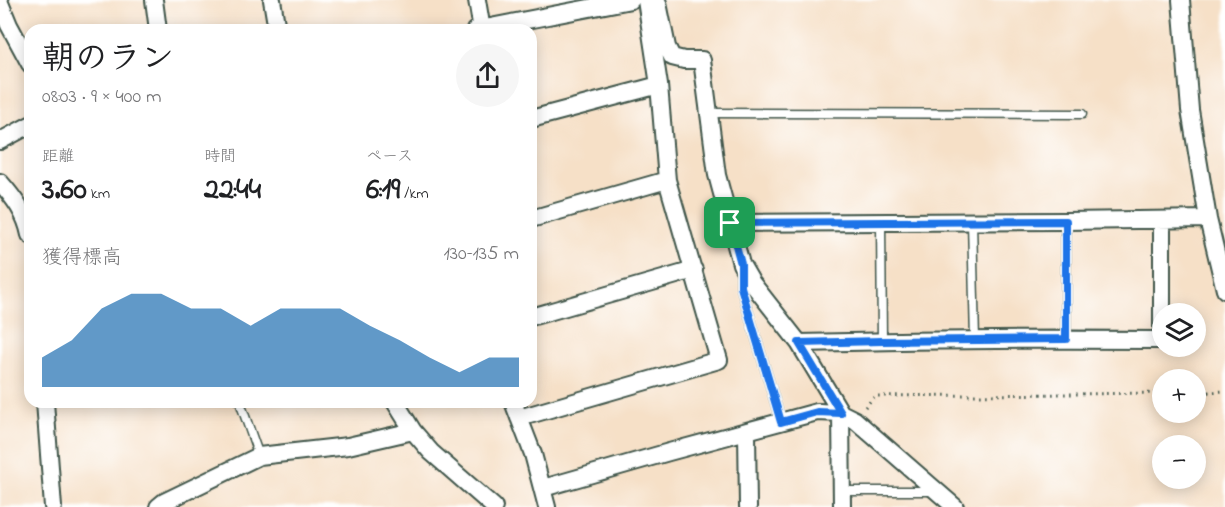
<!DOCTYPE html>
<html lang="ja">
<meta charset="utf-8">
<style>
body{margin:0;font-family:"Indie Flower","Klee One",sans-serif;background:#f6f6f6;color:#202124;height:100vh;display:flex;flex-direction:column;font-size:22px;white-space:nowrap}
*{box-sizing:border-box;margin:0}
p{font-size:20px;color:#757577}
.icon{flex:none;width:33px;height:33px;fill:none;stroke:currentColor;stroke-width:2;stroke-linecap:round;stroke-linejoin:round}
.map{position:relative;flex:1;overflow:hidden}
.details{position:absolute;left:24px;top:24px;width:513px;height:384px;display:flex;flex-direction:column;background:#fff;border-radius:18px;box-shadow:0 3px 15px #0003}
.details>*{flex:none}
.buttons{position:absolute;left:1152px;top:303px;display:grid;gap:12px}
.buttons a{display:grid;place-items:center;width:54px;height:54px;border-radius:50%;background:#fff;box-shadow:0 3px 15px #0003;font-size:30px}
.pin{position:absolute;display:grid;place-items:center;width:51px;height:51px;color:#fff;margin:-26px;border-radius:12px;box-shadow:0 3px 9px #0006}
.round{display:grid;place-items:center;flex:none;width:63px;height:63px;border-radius:32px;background:#f6f6f6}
.summary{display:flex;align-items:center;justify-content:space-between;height:102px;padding:0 18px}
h1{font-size:33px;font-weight:700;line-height:45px}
.stats{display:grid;grid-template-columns:repeat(3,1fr);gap:9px;height:102px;padding:6px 18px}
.stats div{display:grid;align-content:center}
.stats b{font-size:30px;font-weight:700}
.stats small{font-size:16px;font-weight:400}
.stats p{font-size:16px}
.chart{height:168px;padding:12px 18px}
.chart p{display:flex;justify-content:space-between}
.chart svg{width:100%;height:108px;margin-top:6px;fill:#1f6fb2;opacity:.7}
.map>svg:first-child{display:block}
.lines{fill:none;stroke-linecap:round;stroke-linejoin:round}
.service-casing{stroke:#3f554a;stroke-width:11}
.minor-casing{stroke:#3f554a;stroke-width:20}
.path{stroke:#3f554a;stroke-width:3;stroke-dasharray:1.5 4.5;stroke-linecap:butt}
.service{stroke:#fff;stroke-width:8}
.minor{stroke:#fff;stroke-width:16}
.route-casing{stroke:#fff;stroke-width:12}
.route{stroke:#1a73e8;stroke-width:8}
</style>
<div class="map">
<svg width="1225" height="507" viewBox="0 0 1225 507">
<rect width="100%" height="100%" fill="#fff"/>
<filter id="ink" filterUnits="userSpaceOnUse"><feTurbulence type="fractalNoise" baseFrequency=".0167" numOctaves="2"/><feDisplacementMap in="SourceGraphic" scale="12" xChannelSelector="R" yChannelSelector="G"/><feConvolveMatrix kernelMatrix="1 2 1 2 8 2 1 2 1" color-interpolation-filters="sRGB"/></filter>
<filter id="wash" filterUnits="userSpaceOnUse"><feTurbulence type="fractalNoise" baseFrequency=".008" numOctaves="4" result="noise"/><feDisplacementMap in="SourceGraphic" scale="24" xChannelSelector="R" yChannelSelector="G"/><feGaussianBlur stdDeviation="1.35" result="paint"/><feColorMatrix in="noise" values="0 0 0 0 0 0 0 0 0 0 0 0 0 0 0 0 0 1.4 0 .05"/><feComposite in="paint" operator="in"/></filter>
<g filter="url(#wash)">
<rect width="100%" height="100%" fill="#f6e0c7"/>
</g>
<g filter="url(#ink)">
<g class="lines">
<g class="service-casing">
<path id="service" d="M709,113L1082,114
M1066,221V339
M881,222L882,341
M972,222L975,340
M741,271V287L781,422
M240,402L259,456
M842,491H935"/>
</g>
<g class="minor-casing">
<path id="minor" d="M154,0L158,30
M272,0L277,30
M477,0L482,30
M656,0L658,3L667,47L672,57L684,60H702L717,175L741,264L752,283L799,343L841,413L842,507
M1181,0L1190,110L1208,219L1225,290
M0,3L9,25L30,64
M475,30L631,0
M531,119L659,85
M0,141L30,125
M0,182C14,198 26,214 30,235
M531,219L667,180
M731,223L1066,221L1208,219
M531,317L694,270
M799,343C920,340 1041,339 1162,340V220
M45,402L53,507
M395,402L413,431
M513,402L533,454L547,507
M519,418L719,360L667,180L659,85L646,0
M747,432L748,507
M543,488L669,452L817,412L841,413L855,420L955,507
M158,507L164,502L259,456L348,446L413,431L431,452L494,507"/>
</g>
<path class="path" d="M1196,393L1225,391
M865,407L875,396L1162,393"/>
<use href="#service" class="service"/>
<use href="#minor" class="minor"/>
</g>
</g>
<g class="lines" filter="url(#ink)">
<g class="route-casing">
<path id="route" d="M1066,221V339L882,341L799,343L841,413L817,412L781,422L741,287V264L730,223Z"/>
</g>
<use href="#route" class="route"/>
</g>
</svg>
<div class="buttons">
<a><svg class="icon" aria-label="layers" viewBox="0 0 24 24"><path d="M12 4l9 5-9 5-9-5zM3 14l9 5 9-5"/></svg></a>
<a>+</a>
<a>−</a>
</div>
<div class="pin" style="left:730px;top:223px;background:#1e9e55"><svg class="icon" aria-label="arrive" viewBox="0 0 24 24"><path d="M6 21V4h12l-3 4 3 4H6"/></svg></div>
<section class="details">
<div class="summary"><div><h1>朝のラン</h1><p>08:03 · 9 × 400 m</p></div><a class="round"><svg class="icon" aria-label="share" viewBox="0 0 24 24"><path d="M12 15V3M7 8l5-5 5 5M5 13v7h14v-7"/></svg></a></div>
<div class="stats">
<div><p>距離</p><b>3.60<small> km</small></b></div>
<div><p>時間</p><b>22:44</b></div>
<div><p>ペース</p><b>6:19<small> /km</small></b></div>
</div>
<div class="chart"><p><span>獲得標高</span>130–135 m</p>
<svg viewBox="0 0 160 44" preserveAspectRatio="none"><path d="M0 44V32L10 25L20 12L30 6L40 6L50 12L60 12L70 19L80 12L90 12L100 12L110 19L120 25L130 32L140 38L150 32L160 32V44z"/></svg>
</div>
</section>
</div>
